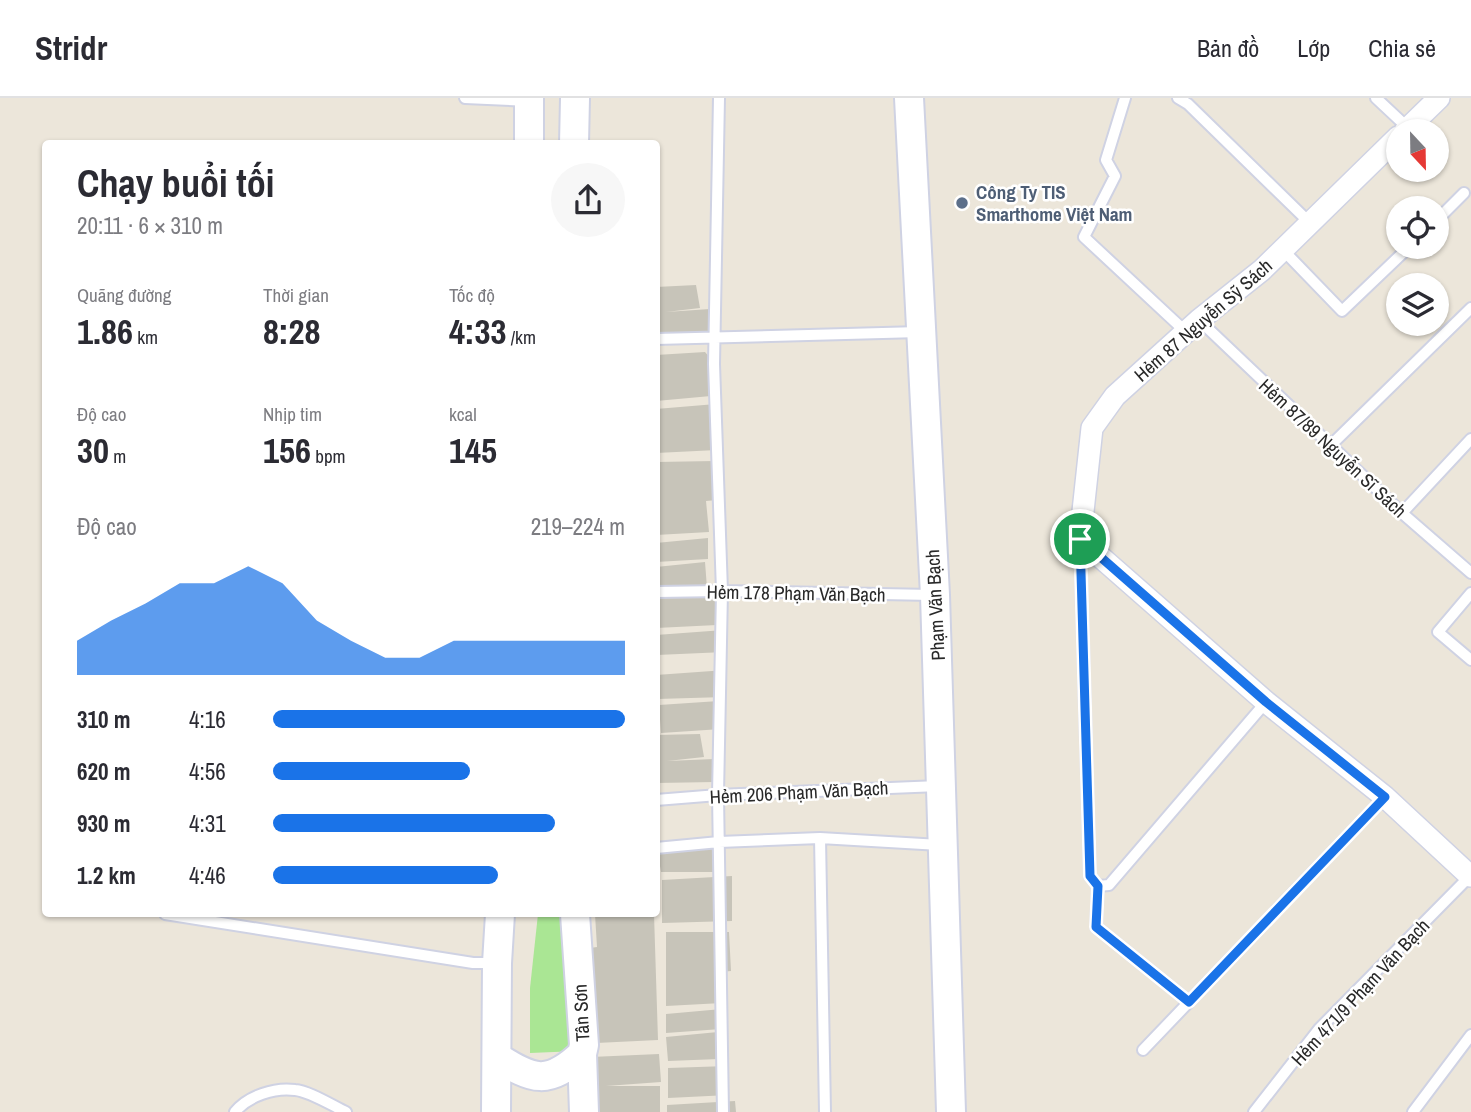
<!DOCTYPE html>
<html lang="vi">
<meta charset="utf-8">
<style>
body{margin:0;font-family:"Archivo Narrow",sans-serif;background:#f7f7f7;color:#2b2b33;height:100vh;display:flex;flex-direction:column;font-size:26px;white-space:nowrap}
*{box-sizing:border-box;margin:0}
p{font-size:23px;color:#7c7c81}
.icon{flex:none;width:38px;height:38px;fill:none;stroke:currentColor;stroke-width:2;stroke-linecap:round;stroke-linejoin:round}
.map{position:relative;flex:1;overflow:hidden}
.side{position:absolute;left:42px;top:42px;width:618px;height:777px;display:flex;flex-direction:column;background:#fff;border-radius:7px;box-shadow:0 2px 5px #0004}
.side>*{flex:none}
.needle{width:46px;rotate:158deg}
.fabs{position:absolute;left:1386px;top:21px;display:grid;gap:14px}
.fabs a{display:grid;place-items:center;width:63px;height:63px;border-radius:50%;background:#fff;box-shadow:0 2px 5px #0004;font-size:35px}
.pin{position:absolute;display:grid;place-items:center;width:60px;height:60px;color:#fff;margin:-30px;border:4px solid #fff;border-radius:50%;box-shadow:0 2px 7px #0007}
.round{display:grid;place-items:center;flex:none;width:74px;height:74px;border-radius:37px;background:#f7f7f7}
.overview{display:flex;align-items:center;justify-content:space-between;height:119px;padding:0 35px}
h1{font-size:38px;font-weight:700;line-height:52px}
.metrics{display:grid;grid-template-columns:repeat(3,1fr);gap:10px;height:119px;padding:7px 35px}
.metrics div{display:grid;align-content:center}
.metrics b{font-size:35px;font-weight:700}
.metrics small{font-size:19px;font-weight:400}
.metrics p{font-size:19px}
.chart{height:196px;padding:14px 35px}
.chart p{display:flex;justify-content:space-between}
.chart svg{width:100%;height:126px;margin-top:7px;fill:#1a73e8;opacity:.7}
ul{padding:0 35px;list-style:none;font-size:23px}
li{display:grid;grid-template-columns:112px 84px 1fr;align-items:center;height:52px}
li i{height:18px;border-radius:9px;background:#1a73e8}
header{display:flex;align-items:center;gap:42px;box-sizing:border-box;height:98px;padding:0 35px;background:#fff;border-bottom:2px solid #e1e1e2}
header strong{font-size:33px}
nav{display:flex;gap:38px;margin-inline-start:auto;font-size:24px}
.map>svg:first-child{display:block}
.green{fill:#aae694}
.building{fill:#c7c4b9}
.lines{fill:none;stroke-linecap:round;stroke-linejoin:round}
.lane-casing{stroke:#cfd2e3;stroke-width:14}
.street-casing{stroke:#cfd2e3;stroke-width:24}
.secondary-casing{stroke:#cfd2e3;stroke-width:32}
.lane{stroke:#fff;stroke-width:10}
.street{stroke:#fff;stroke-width:21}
.secondary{stroke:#fff;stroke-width:28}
.route-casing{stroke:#fff;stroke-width:14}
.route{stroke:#1a73e8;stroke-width:9}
.service-dot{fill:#5c6f8a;stroke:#fff;stroke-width:2.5}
.labels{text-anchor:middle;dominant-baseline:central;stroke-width:5;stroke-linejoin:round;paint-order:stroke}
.service-label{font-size:19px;font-weight:bold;fill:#4e5e75;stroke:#fff;text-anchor:start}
.street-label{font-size:19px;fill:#292929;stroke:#fff}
</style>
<header>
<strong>Stridr</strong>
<nav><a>Bản đồ</a><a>Lớp</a><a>Chia sẻ</a></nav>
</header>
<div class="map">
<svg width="1471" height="1014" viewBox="0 0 1471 1014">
<rect width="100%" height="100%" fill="#ece6da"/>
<path class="green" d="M538,816H577L578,953L530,955V890Z"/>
<path class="building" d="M696,187L700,210L666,214L710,211L712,235L656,236V189Z
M705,254L711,261V298L656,303V257Z
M716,306L717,352L656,355V311Z
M715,363L717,402L706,403L709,434L656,437V364Z
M708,440V461L656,464V445Z
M705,464L707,490L656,492V469Z
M716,497L717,527L656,530V500Z
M724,532L725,554L657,557L656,537Z
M726,572L725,599L657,601L656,577Z
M719,603L721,631L661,635L659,607Z
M700,636L704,659L667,663L714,661L715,684L656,685V637Z
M714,749V774H661L658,756Z
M732,778V823L662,825V782Z
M595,816H654L658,942L596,945L590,850L597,849Z
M666,834H729L731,873L720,874L722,905L666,908Z
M722,911L721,931L666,935V916Z
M718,934L719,961L668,963L666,939Z
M659,956L661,984L606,988H660V1014H589L591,959Z
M728,968L729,997L668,1000V970Z
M735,1003L736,1014H667V1007Z"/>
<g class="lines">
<g class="lane-casing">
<path id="lane" d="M465,0L529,3
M719,0L714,266L722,493L718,697L723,1014
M1125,0L1106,62L1115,78L1084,139L1186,234
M1178,0L1188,6L1310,125
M1376,0L1408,30
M1437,122L1464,95
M1283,152L1342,213L1409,149
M1199,222L1402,415L1471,475
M656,241L920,234
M1330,348L1471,210
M1402,415L1471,341
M1080,444L1090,778L1098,788
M656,494L722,493L933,497
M1471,495L1438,534L1471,562
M656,702L718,697L939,688
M820,740L825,1014
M656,750L719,744L820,740L940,747
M1098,788L1109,787L1266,604
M1098,788L1096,829L1189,904
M165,816L473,865H497
M1143,952L1385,699
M235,1014C248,998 275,989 295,992C309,993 333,1008 346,1014
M1254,1014L1319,931L1470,778
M1413,1014L1471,937"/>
</g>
<g class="street-casing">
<path id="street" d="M1405,33L1439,0
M1398,39L1262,172L1199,222L1115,298L1092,330L1080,441L1266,604L1385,699L1470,778"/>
</g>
<g class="secondary-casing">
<path id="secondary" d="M529,0V46
M909,0L935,497L951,1014
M574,46L575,0
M575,816L584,947L582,956L584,1014
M497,959C533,982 548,988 582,956
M496,1014L497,865L500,816"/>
</g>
<use href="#lane" class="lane"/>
<use href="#street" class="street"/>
<use href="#secondary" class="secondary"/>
</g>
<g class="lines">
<g class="route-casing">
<path id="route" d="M1080,441L1266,604L1385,699L1189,904L1096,829L1098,788L1090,778Z"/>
</g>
<use href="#route" class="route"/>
</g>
<circle class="service-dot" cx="962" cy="105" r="7"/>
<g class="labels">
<g class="service-label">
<text x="976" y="94">Công Ty TIS<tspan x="976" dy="22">Smarthome Việt Nam</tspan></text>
</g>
<g class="street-label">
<text transform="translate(1203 222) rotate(-41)">Hẻm 87 Nguyễn Sỹ Sách</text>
<text transform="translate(1333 350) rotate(43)">Hẻm 87/89 Nguyễn Sĩ Sách</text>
<text transform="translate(796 495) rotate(1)">Hẻm 178 Phạm Văn Bạch</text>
<text transform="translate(935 507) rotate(-93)">Phạm Văn Bạch</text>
<text transform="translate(799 694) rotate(-3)">Hẻm 206 Phạm Văn Bạch</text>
<text transform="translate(1360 894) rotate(-47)">Hẻm 471/9 Phạm Văn Bạch</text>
<text transform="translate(581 915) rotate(-93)">Tân Sơn</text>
</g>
</g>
</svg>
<div class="fabs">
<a><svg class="needle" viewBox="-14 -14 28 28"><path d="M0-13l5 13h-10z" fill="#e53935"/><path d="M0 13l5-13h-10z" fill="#7c7c81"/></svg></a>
<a><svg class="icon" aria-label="locate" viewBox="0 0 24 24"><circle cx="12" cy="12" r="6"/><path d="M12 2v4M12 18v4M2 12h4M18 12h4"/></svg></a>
<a><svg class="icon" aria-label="layers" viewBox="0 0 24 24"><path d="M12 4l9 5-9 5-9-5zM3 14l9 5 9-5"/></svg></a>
</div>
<div class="pin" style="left:1080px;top:441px;background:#1e9e55"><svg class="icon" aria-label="arrive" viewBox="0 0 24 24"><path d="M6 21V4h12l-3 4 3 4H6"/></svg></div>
<section class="side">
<div class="overview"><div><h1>Chạy buổi tối</h1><p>20:11 · 6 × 310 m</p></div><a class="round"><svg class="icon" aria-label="share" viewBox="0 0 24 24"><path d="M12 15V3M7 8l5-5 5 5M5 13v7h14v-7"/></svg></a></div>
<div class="metrics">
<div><p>Quãng đường</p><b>1.86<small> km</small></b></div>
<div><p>Thời gian</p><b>8:28</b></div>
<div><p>Tốc độ</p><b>4:33<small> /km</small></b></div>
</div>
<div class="metrics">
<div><p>Độ cao</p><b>30<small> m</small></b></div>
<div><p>Nhịp tim</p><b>156<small> bpm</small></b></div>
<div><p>kcal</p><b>145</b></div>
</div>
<div class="chart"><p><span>Độ cao</span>219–224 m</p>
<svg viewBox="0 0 160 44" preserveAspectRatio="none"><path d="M0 44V32L10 25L20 19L30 12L40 12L50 6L60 12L70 25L80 32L90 38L100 38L110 32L120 32L130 32L140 32L150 32L160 32V44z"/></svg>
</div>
<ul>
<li><b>310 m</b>4:16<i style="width:100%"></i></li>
<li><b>620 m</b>4:56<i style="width:56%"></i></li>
<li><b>930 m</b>4:31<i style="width:80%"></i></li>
<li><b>1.2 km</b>4:46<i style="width:64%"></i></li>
</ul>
</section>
</div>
